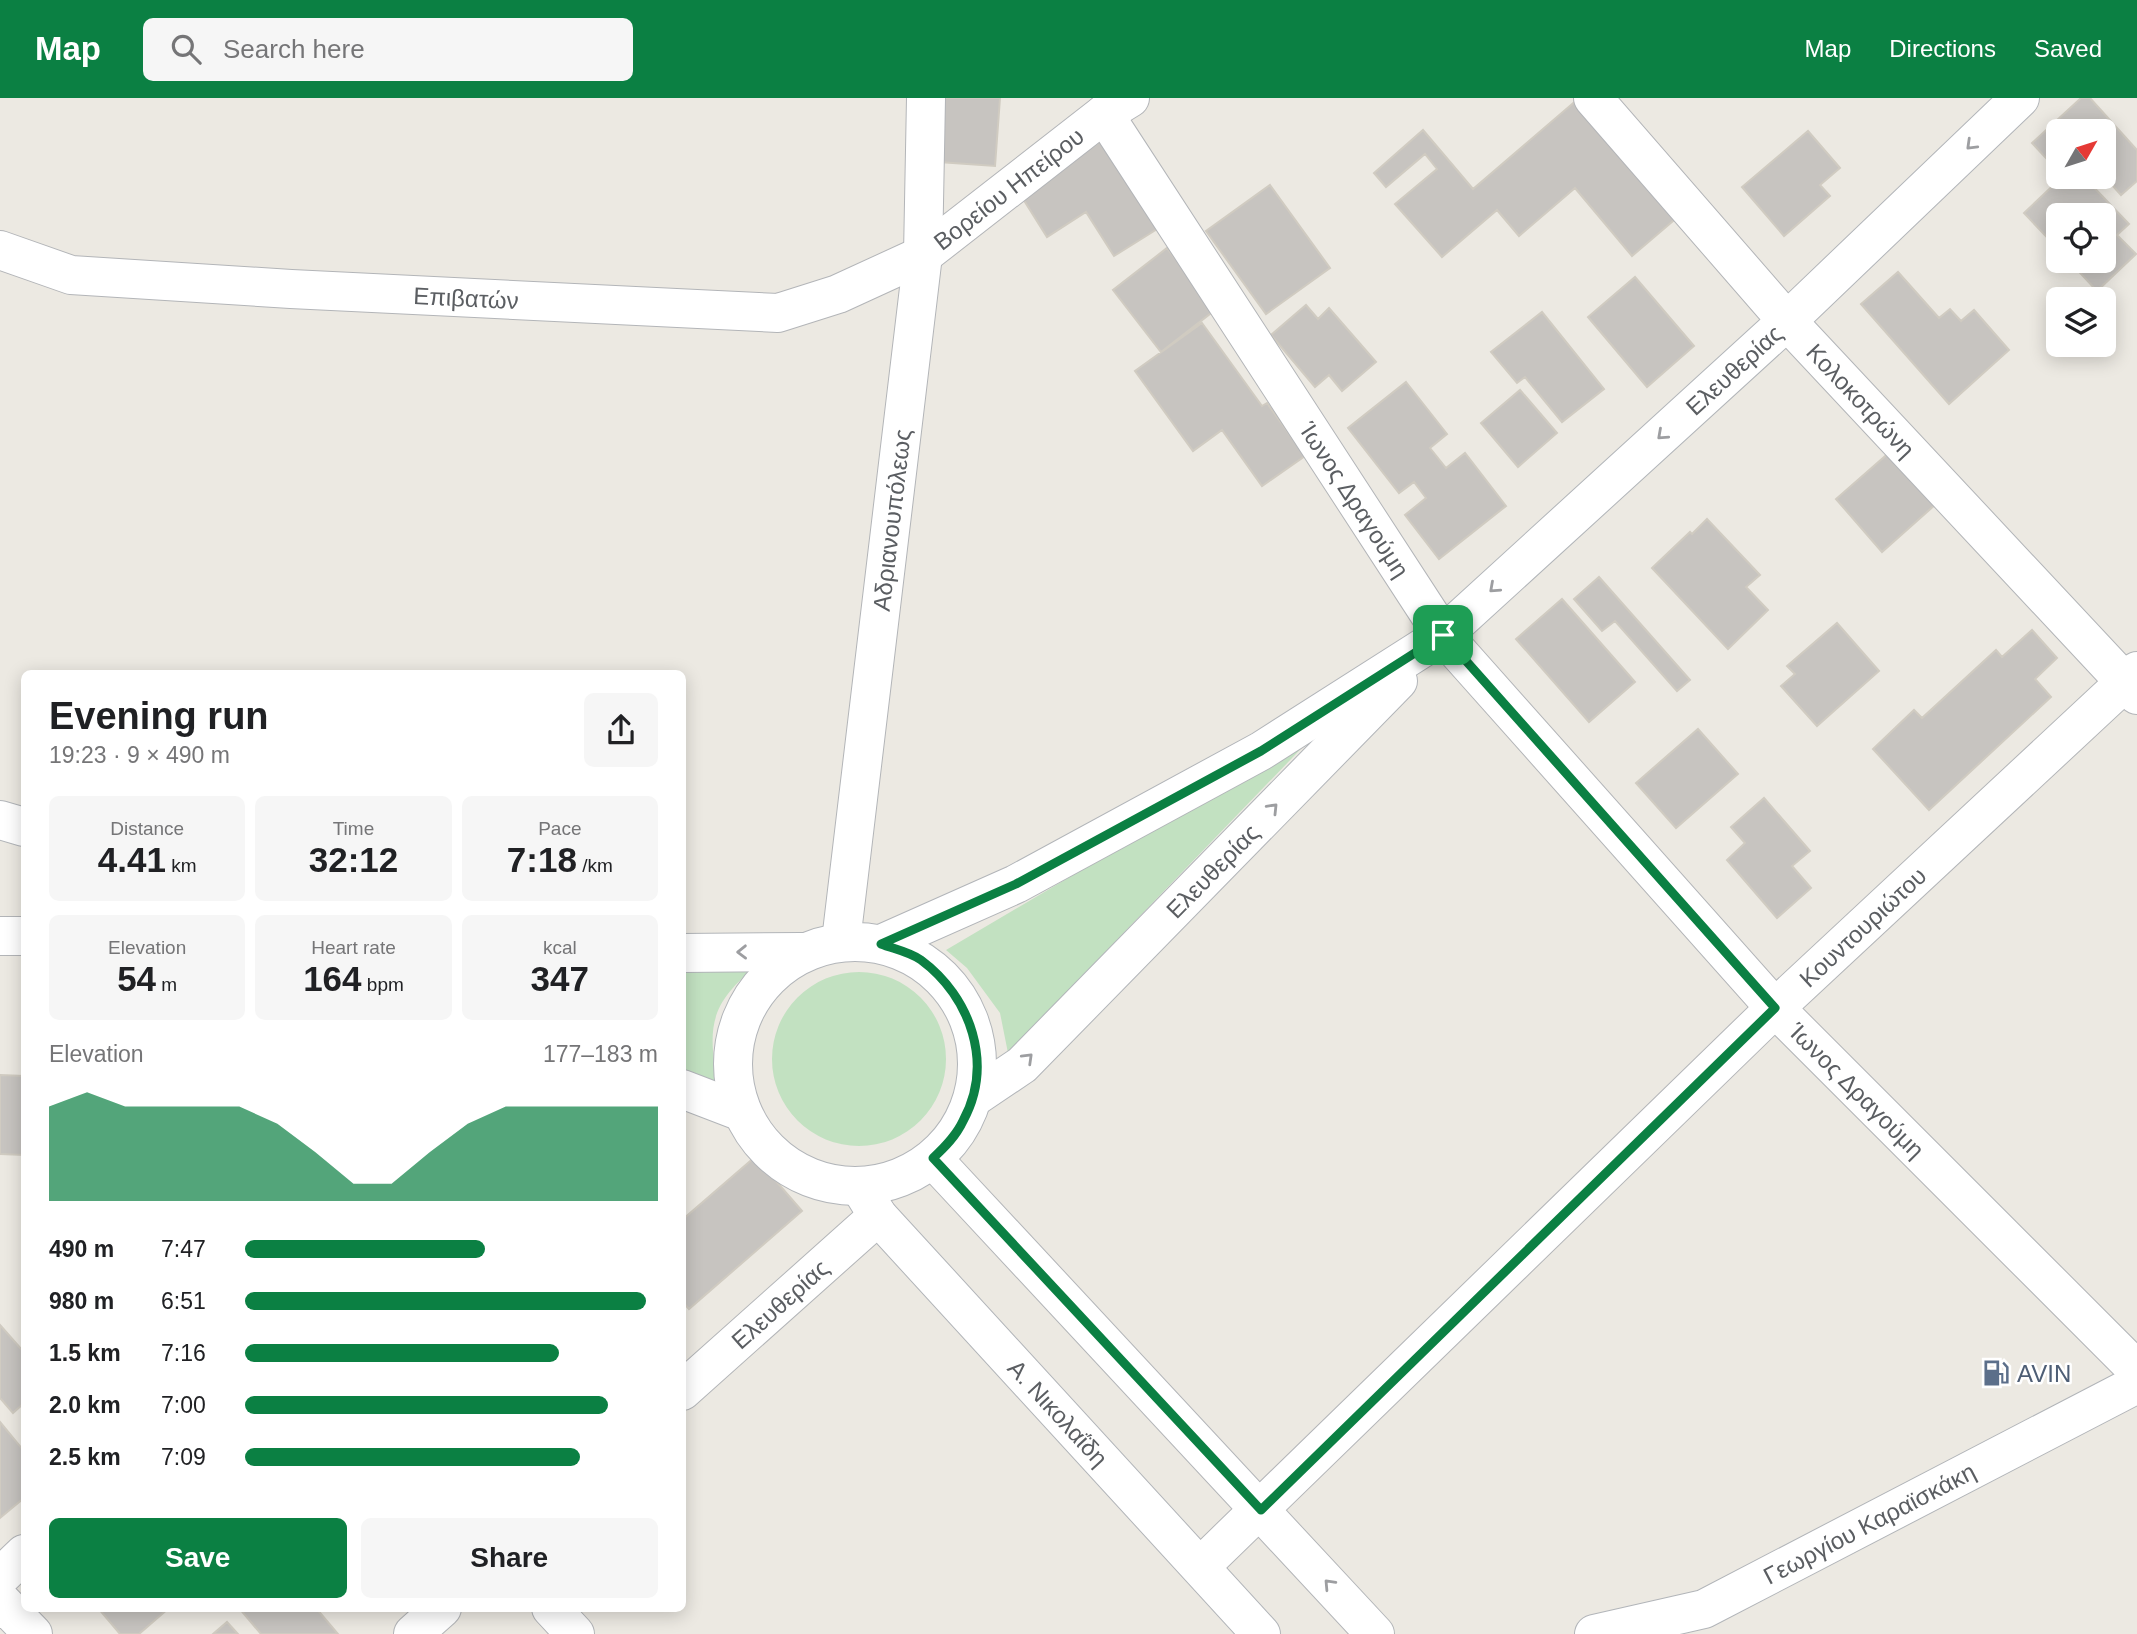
<!DOCTYPE html>
<meta charset="utf-8">
<style>
body{margin:0;font-family:Helvetica,sans-serif;background:#f6f6f6;color:#202124;height:100vh;display:flex;flex-direction:column;font-size:26px;white-space:nowrap}
*{box-sizing:border-box;margin:0}
p{font-size:23px;color:#757577}
.icon{flex:none;width:38px;height:38px;fill:none;stroke:currentColor;stroke-width:2;stroke-linecap:round;stroke-linejoin:round}
.map{position:relative;flex:1;overflow:hidden}
.details{position:absolute;left:21px;top:572px;width:665px;height:942px;display:flex;flex-direction:column;background:#fff;border-radius:10px;box-shadow:0 4px 18px #0003}
.details>*{flex:none}
.needle{width:46px;rotate:51deg}
.controls{position:absolute;left:2046px;top:21px;display:grid;gap:14px}
.controls a{display:grid;place-items:center;width:70px;height:70px;border-radius:10px;background:#fff;box-shadow:0 4px 18px #0003;font-size:35px}
.pin{position:absolute;display:grid;place-items:center;width:60px;height:60px;color:#fff;margin:-30px;border-radius:14px;box-shadow:0 4px 10px #0006}
.round{display:grid;place-items:center;flex:none;width:74px;height:74px;border-radius:10px;background:#f6f6f6}
.summary{display:flex;align-items:center;justify-content:space-between;height:119px;padding:0 28px}
h1{font-size:38px;font-weight:800;line-height:52px}
.figures{display:grid;grid-template-columns:repeat(3,1fr);gap:10px;height:119px;padding:7px 28px}
.figures div{display:grid;align-content:center;border-radius:10px;background:#f6f6f6;text-align:center}
.figures b{font-size:35px;font-weight:800}
.figures small{font-size:19px;font-weight:400}
.figures p{font-size:19px}
.chart{height:196px;padding:14px 28px}
.chart p{display:flex;justify-content:space-between}
.chart svg{width:100%;height:126px;margin-top:7px;fill:#0b8043;opacity:.7}
.cta{display:flex;gap:14px;margin-top:auto;padding:14px 28px}
.cta a{flex:1;height:80px;border-radius:10px;background:#0b8043;color:#fff;font-size:28px;font-weight:800;line-height:80px;text-align:center}
.cta a+a{background:#f6f6f6;color:#202124}
ul{padding:0 28px;list-style:none;font-size:23px}
li{display:grid;grid-template-columns:112px 84px 1fr;align-items:center;height:52px}
li i{height:18px;border-radius:9px;background:#0b8043}
header{display:flex;align-items:center;gap:42px;box-sizing:border-box;height:98px;padding:0 35px;background:#0b8043;color:#fff}
header strong{font-size:33px}
nav{display:flex;gap:38px;margin-inline-start:auto;font-size:24px}
.search{width:490px;height:63px;background:#f6f6f6;display:flex;align-items:center;gap:18px;box-sizing:border-box;padding:0 24px;border-radius:10px;color:#757577;font-size:26px}
.map>svg:first-child{display:block}
.green{fill:#c2e1c1}
.building{fill:#c7c4c0;stroke:#d0cbc1;stroke-width:2}
.lines{fill:none;stroke-linecap:round;stroke-linejoin:round}
.street-casing{stroke:#b3b5b8;stroke-width:40}
.secondary-casing{stroke:#b2b5b9;stroke-width:40}
.street{stroke:#fff;stroke-width:38}
.secondary{stroke:#fff;stroke-width:38}
.oneway{stroke:#9d9ea1}
.route-casing{stroke:#fff;stroke-width:14}
.route{stroke:#0b8043;stroke-width:9}
.labels{text-anchor:middle;dominant-baseline:central;stroke-width:5;stroke-linejoin:round;paint-order:stroke}
.street-label{font-size:24px;fill:#5b5e62;stroke:#fff}
.service-label{font-size:24px;fill:#4e5e75;stroke:#fff;text-anchor:start}
</style>
<header>
<strong>Map</strong>
<div class="search"><svg class="icon" aria-label="search" viewBox="0 0 24 24"><circle cx="10" cy="10" r="6"/><path d="M15 15l6 6"/></svg>Search here</div>
<nav><a>Map</a><a>Directions</a><a>Saved</a></nav>
</header>
<div class="map">
<svg width="2137" height="1536" viewBox="0 0 2137 1536">
<rect width="100%" height="100%" fill="#ece9e2"/>
<path class="green" d="M1319,632L1008,955L1000,915L967,870L946,852Z
M682,871H753C704,911 710,936 718,993L683,975Z
M772 961a87 87 0 1 1 174 0a87 87 0 1 1-174 0Z"/>
<path class="building" d="M943,0H1000L995,68L939,64Z
M2081,0H2090L2137,52V83L2121,97L2104,78V33H2058V73L2032,45Z
M1578,1L1686,112L1632,158L1575,90L1519,138L1497,112L1442,159L1395,106L1437,71L1425,56L1386,89L1374,75L1423,32L1473,91Z
M1808,33L1840,70L1820,87L1830,98L1784,138L1742,89Z
M1106,40L1162,128L1114,158L1086,114L1047,139L1020,96Z
M2062,79H2084L2129,126L2117,137L2136,156L2097,193L2069,163H2104V117H2058V151L2024,115Z
M1270,87L1330,170L1266,216L1206,133Z
M1167,150L1215,212L1161,254L1113,192Z
M1898,174L1939,220L1950,211L1961,223L1974,212L2009,252L1949,306L1861,206Z
M1635,179L1694,248L1647,289L1588,219Z
M1306,207L1318,221L1329,210L1376,264L1342,293L1329,277L1315,289L1271,237Z
M1542,214L1604,291L1562,324L1525,279L1517,285L1491,254Z
M1202,225L1262,308L1267,305L1305,358L1262,388L1222,332L1193,353L1135,273Z
M1406,284L1447,336L1430,350L1446,370L1465,355L1506,408L1439,461L1405,417L1426,400L1414,384L1399,395L1348,330Z
M1520,292L1557,335L1518,369L1481,325Z
M1899,346L1945,398L1882,454L1836,401Z
M1707,421L1760,477L1746,489L1768,512L1728,551L1652,470L1690,434L1692,436Z
M1599,479L1690,582L1677,593L1615,523L1602,533L1574,501Z
M1562,501L1635,584L1589,624L1516,541Z
M1837,525L1879,573L1817,628L1781,588L1795,576L1787,568Z
M2032,532L2057,560L2035,581L2051,599L1929,712L1873,651L1914,612L1922,620L1996,552L2002,559Z
M1698,631L1738,676L1676,730L1636,685Z
M1764,700L1810,753L1792,768L1811,790L1777,820L1727,762L1745,745L1731,729Z
M0,977L24,978V1057L0,1056Z
M755,1059L802,1113L689,1211L682,1203V1122Z
M0,1227L22,1252L24,1249V1305L13,1315L0,1300Z
M0,1324L24,1353V1400L0,1420Z
M98,1510H169L139,1536H120Z
M239,1510H316L338,1536H261Z
M227,1524L238,1536H213Z"/>
<g class="lines">
<g class="street-casing">
<g id="street">
<path id="s1" d="M1593,0L1787,223L2137,597"/>
<path id="s2" d="M1104,16L1443,537L1775,910L2137,1272"/>
<path id="s3" d="M0,152L71,177L291,191L778,215L838,196L923,157L1104,16L1130,0"/>
<path d="M0,838H24"/>
<path id="s4" d="M841,843L923,157L926,0"/>
<path d="M933,1061L1375,1536"/>
<path id="s5" d="M682,1293L878,1118"/>
<path id="s6" d="M1201,1468L1775,910L2137,573"/>
<path d="M0,1479L24,1456"/>
<path d="M0,1502L33,1536"/>
<path d="M551,1510L575,1536"/>
<path d="M413,1536L442,1510"/>
</g>
</g>
<g class="secondary-casing">
<g id="secondary">
<path d="M0,722L24,729"/>
<circle cx="855" cy="966" r="122"/>
<path id="s7" d="M881,846L1016,786L1261,653L1443,537L1787,223L2020,0"/>
<path d="M682,855L802,854"/>
<path d="M682,991L742,1014"/>
<path id="s8" d="M973,1000L1022,967L1398,583"/>
<path id="s9" d="M860,1089L878,1118L1261,1536"/>
<path id="s10" d="M1594,1536L1704,1511L2137,1286"/>
</g>
</g>
<use href="#street" class="street"/>
<use href="#secondary" class="secondary"/>
</g>
<defs><path id="oneway-chevron" d="M-2-3.5L2.5 0L-2 3.5" fill="none" stroke-width="1.6" stroke-linecap="round" stroke-linejoin="round" transform="scale(1.75)"/></defs>
<g class="oneway">
<use href="#oneway-chevron" transform="translate(1971 47) rotate(136)"/>
<use href="#oneway-chevron" transform="translate(1662 337) rotate(138)"/>
<use href="#oneway-chevron" transform="translate(1494 490) rotate(138)"/>
<use href="#oneway-chevron" transform="translate(1273 710) rotate(-46)"/>
<use href="#oneway-chevron" transform="translate(742 854) rotate(179)"/>
<use href="#oneway-chevron" transform="translate(1028 960) rotate(-44)"/>
<use href="#oneway-chevron" transform="translate(1329 1486) rotate(-133)"/>
</g>
<g class="lines">
<g class="route-casing">
<path id="route" d="M1443,537L1775,910L1261,1412L933,1060C945,1049 956,1038 963,1023C994,966 971,899 921,862C910,854 894,851 881,846L1016,786L1261,653Z"/>
</g>
<use href="#route" class="route"/>
</g>
<defs>
<g id="fuel-bare" transform="scale(2.1)"><path d="M-5.5-6h7V0h2V4h1.3V-2.5L3-4.5l.8-.8L6-3V5H2.5V1h-1V6h-7ZM-4.2-4.7v3.2H.2V-4.7Z" fill="#5c6f8a" stroke="#fff" stroke-width="2.5" paint-order="stroke"/></g>
</defs>
<g fill-rule="evenodd">
<use href="#fuel-bare" x="1996" y="1275"/>
</g>
<g class="labels">
<g class="street-label">
<text stroke="none"><textPath href="#s3" startOffset="1048">Βορείου Ηπείρου</textPath></text>
<text stroke="none"><textPath href="#s3" startOffset="471">Επιβατών</textPath></text>
<text stroke="none"><textPath href="#s7" startOffset="1036">Ελευθερίας</textPath></text>
<text stroke="none"><textPath href="#s1" startOffset="404">Κολοκοτρώνη</textPath></text>
<text stroke="none"><textPath href="#s2" startOffset="460">Ίωνος Δραγούμη</textPath></text>
<text stroke="none"><textPath href="#s4" startOffset="424">Αδριανουπόλεως</textPath></text>
<text stroke="none"><textPath href="#s8" startOffset="331">Ελευθερίας</textPath></text>
<text stroke="none"><textPath href="#s6" startOffset="920">Κουντουριώτου</textPath></text>
<text stroke="none"><textPath href="#s2" startOffset="1237">Ίωνος Δραγούμη</textPath></text>
<text stroke="none"><textPath href="#s5" startOffset="131">Ελευθερίας</textPath></text>
<text stroke="none"><textPath href="#s9" startOffset="301">Α. Νικολαΐδη</textPath></text>
<text stroke="none"><textPath href="#s10" startOffset="299">Γεωργίου Καραϊσκάκη</textPath></text>
</g>
<g class="service-label">
<text x="2017" y="1275">AVIN</text>
</g>
</g>
</svg>
<div class="controls">
<a><svg class="needle" viewBox="-14 -14 28 28"><path d="M0-13l5 13h-10z" fill="#e53935"/><path d="M0 13l5-13h-10z" fill="#757577"/></svg></a>
<a><svg class="icon" aria-label="locate" viewBox="0 0 24 24"><circle cx="12" cy="12" r="6"/><path d="M12 2v4M12 18v4M2 12h4M18 12h4"/></svg></a>
<a><svg class="icon" aria-label="layers" viewBox="0 0 24 24"><path d="M12 4l9 5-9 5-9-5zM3 14l9 5 9-5"/></svg></a>
</div>
<div class="pin" style="left:1443px;top:537px;background:#1e9e55"><svg class="icon" aria-label="arrive" viewBox="0 0 24 24"><path d="M6 21V4h12l-3 4 3 4H6"/></svg></div>
<section class="details">
<div class="summary"><div><h1>Evening run</h1><p>19:23 · 9 × 490 m</p></div><a class="round"><svg class="icon" aria-label="share" viewBox="0 0 24 24"><path d="M12 15V3M7 8l5-5 5 5M5 13v7h14v-7"/></svg></a></div>
<div class="figures">
<div><p>Distance</p><b>4.41<small> km</small></b></div>
<div><p>Time</p><b>32:12</b></div>
<div><p>Pace</p><b>7:18<small> /km</small></b></div>
</div>
<div class="figures">
<div><p>Elevation</p><b>54<small> m</small></b></div>
<div><p>Heart rate</p><b>164<small> bpm</small></b></div>
<div><p>kcal</p><b>347</b></div>
</div>
<div class="chart"><p><span>Elevation</span>177–183 m</p>
<svg viewBox="0 0 160 44" preserveAspectRatio="none"><path d="M0 44V11L10 6L20 11L30 11L40 11L50 11L60 17L70 27L80 38L90 38L100 27L110 17L120 11L130 11L140 11L150 11L160 11V44z"/></svg>
</div>
<ul>
<li><b>490 m</b>7:47<i style="width:58%"></i></li>
<li><b>980 m</b>6:51<i style="width:97%"></i></li>
<li><b>1.5 km</b>7:16<i style="width:76%"></i></li>
<li><b>2.0 km</b>7:00<i style="width:88%"></i></li>
<li><b>2.5 km</b>7:09<i style="width:81%"></i></li>
</ul>
<div class="cta"><a>Save</a><a>Share</a></div>
</section>
</div>
